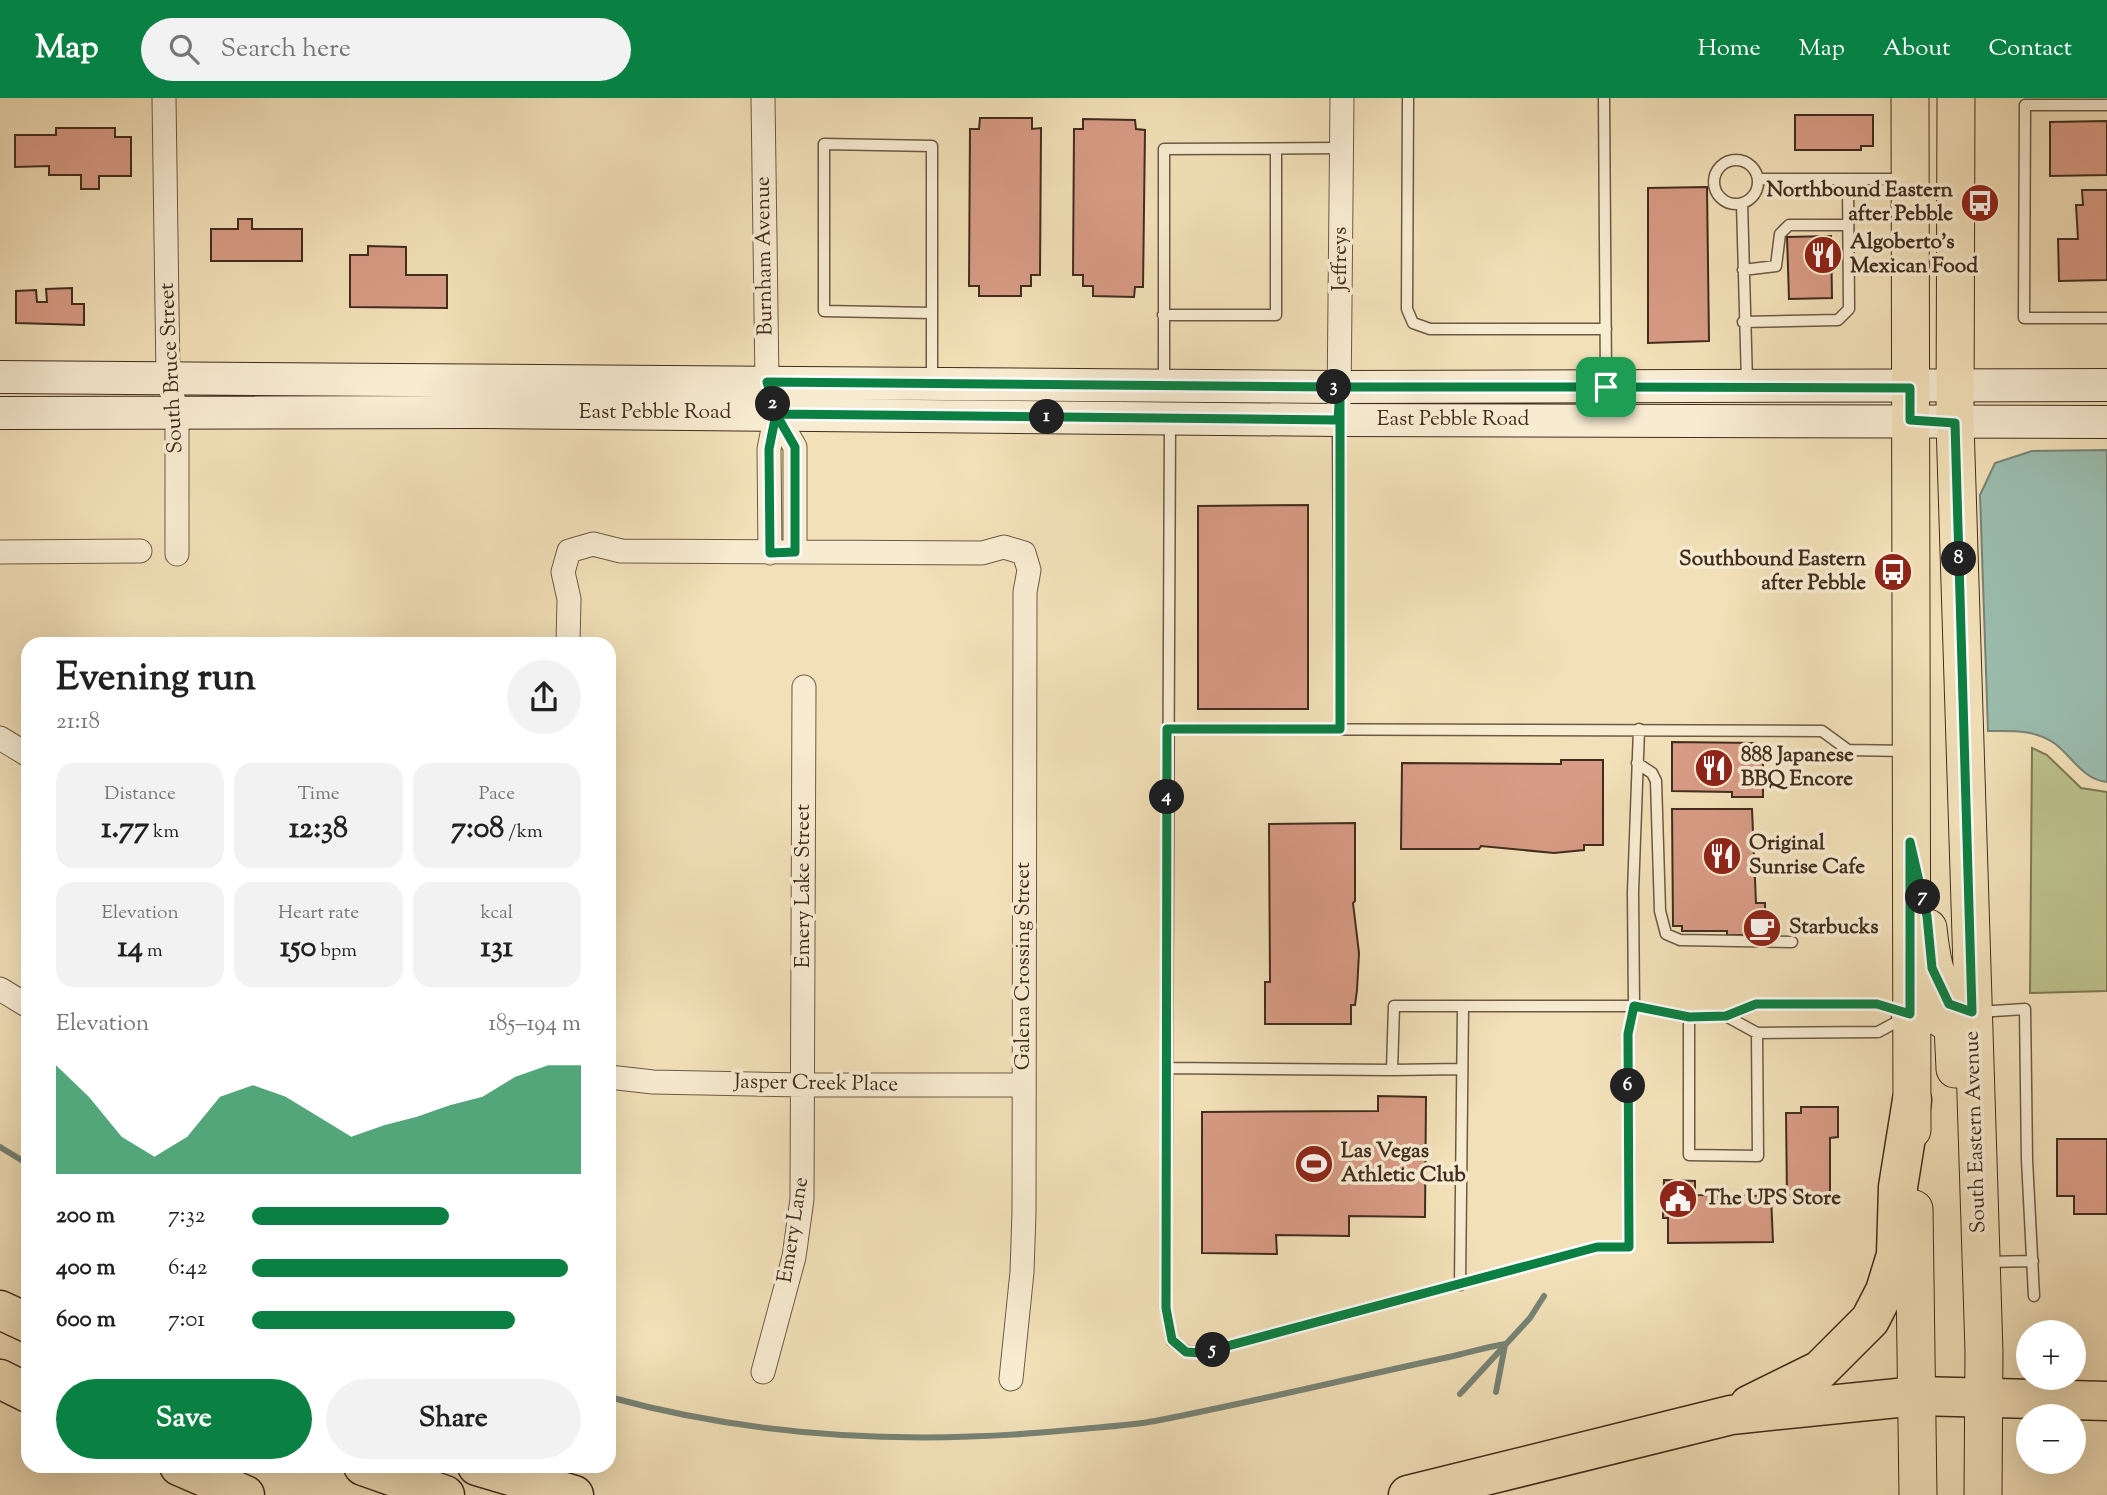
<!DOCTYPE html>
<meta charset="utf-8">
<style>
body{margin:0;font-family:"Sorts Mill Goudy",serif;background:#f2f2f2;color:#222;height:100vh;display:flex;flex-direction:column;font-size:26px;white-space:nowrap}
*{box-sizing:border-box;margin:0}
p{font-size:23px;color:#767676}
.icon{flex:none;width:38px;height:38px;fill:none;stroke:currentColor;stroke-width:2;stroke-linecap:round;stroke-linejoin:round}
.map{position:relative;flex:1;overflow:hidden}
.details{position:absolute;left:21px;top:539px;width:595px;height:836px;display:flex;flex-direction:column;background:#fff;border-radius:21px;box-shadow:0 7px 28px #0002}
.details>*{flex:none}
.buttons{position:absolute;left:2016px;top:1222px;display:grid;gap:14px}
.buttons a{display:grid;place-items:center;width:70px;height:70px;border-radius:50%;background:#fff;box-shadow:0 7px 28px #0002;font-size:35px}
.pin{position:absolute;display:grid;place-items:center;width:60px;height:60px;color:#fff;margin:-30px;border-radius:14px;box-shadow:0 4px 10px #0006}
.km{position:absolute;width:35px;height:35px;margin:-18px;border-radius:50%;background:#222;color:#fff;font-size:19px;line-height:35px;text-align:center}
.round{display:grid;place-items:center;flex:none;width:74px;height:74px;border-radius:37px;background:#f2f2f2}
.summary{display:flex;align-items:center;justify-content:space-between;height:119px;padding:0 35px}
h1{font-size:38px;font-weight:700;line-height:52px}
.metrics{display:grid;grid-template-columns:repeat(3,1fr);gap:10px;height:119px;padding:7px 35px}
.metrics div{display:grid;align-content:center;border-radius:18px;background:#f2f2f2;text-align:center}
.metrics b{font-size:30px;font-weight:700}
.metrics small{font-size:19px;font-weight:400}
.metrics p{font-size:19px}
.chart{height:196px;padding:14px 35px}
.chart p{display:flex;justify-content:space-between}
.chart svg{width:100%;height:126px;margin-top:7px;fill:#0b8043;opacity:.7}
.cta{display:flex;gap:14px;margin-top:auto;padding:14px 35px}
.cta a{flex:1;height:80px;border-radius:42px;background:#0b8043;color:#fff;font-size:28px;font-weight:700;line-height:80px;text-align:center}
.cta a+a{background:#f2f2f2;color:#222}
ul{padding:0 35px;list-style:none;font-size:23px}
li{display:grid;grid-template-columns:112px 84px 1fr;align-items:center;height:52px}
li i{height:18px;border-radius:9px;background:#0b8043}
header{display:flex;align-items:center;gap:42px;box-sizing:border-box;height:98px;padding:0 35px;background:#0b8043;color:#fff}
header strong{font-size:33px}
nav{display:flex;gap:38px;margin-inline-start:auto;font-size:24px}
.search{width:490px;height:63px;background:#f2f2f2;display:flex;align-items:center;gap:18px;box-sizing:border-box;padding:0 24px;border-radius:38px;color:#767676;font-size:26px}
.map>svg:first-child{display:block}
.green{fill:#bdc28d;stroke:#7f7856;stroke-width:2}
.water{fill:#9bbdaf;stroke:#778375;stroke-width:2}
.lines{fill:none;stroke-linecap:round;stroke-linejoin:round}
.stream{stroke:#778375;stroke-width:6}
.building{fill:#d89b85;stroke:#412d1f;stroke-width:2}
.lane-casing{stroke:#6d5a45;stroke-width:13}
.street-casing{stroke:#6d5a45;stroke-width:25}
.secondary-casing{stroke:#412d1f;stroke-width:34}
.primary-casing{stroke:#412d1f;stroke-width:39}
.highway-casing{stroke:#412d1f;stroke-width:41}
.lane{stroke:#f7ebd1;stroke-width:10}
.street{stroke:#f7ebd1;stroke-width:23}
.secondary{stroke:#f7ebd1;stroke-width:32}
.primary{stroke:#f2e0b8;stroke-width:37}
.highway{stroke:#f2e0b8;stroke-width:38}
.route-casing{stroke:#fff;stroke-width:14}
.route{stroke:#0b8043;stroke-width:9}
.labels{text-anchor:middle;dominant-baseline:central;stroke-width:7;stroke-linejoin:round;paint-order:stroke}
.poi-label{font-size:21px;font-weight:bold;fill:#412d1f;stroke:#f7ebd1;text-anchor:start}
.street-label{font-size:21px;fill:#412d1f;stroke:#f7ebd1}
</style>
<header>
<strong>Map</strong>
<div class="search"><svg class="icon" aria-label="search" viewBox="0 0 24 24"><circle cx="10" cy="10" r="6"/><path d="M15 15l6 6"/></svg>Search here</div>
<nav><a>Home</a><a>Map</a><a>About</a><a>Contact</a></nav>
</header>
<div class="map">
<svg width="2107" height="1397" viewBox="0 0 2107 1397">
<rect width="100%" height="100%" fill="#f2e0b8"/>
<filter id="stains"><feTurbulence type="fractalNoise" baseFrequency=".00286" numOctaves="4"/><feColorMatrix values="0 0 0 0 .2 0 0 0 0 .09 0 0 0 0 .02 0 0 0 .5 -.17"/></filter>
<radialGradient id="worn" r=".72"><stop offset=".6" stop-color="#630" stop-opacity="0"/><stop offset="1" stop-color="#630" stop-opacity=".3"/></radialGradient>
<path class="green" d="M2032,650L2047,657L2081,690L2107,694V893L2030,895Z"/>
<path class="water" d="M2107,352V684C2083,682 2071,657 2054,645C2034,631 2011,633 1988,633L1980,397L1995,365L2032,353Z"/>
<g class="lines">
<path class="stream" d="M0,1049L28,1066
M1496,1294L1505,1247
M1460,1296L1530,1220L1544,1198
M609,1299C758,1340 917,1347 1070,1332C1098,1329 1127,1328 1155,1323C1253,1304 1351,1280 1449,1259C1468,1255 1486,1249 1505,1246"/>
</g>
<path class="building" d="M1795,17H1873V48H1861V52H1795Z
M980,20H1032V31L1041,30L1040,177H1031V188H1021V198H979V188H969L970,31H979Z
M1083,21L1135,22L1136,31L1145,32L1143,189H1135L1134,199L1093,198V188H1083V177H1073L1074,31H1083Z
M2107,23V77L2050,78V24Z
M56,30H115V39H131V78H99V91H81V77H49V68L15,69V37H56Z
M1707,89L1709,243L1648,245V90Z
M2082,92H2107V182L2059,183L2058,141H2078L2076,107H2083Z
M238,121H252V131H302V163H211V131H238Z
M1831,138L1832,200L1789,201L1787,139Z
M368,148L406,149V177H447V210L350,209V157H368Z
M72,190V206H84V227L16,225V193L36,192L37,204H47L46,191Z
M1308,407V611H1198V408Z
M1672,644L1757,645V661H1763V699H1732V694L1672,693Z
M1561,662H1603V747H1584V752L1554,755L1481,748L1479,751H1401L1402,665L1561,666Z
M1672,711H1752L1756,805H1765V837H1727V833H1682V828H1673Z
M1355,725V803L1353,805L1359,855L1357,892L1355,907H1351V926H1265V884H1270L1269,726Z
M1378,998L1426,999L1425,1119L1349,1118V1138L1276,1137L1277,1156L1202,1155V1014L1378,1013Z
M1801,1009H1838V1039L1830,1040V1102L1787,1100L1786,1015H1801Z
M2057,1041H2107V1116H2074V1098H2057Z
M1664,1082L1695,1083V1097L1771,1098L1773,1144L1668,1145V1120H1663Z"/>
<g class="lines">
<g class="lane-casing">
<path id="lane" d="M1408,0L1407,211L1413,225L1430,231H1606
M1604,0L1606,284
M2107,7H2025L2024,220H2107
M1714 84a22 22 0 1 1 44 0a22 22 0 1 1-44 0Z
M1758,81H1903
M1742,105L1747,284
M1743,172L1776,168L1780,136L1789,127H1848
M932,215L824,213V46L932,48V282
M1163,217H1276V51
M1743,224L1838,222L1849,211L1848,82
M1164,284V51L1341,50
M1170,322L1166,1210L1172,1243L1186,1253L1201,1255L1597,1149H1629L1628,936L1634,908L1633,794L1639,631
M1338,325L1340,631
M1167,631L1822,633L1848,652L1907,653
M1637,665L1652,675L1656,683L1660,813L1666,836L1680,842L1792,844
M1978,914L2025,911L2027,1062L2034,1198
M1726,918L1757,935L1878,934L1904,920
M1689,919V1057L1758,1058L1757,935
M1167,970L1392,972L1394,908H1634L1689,919L1726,918L1757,906H1877L1906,915
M1392,972L1462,971
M1987,1164L2033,1163
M1460,1187L1463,908"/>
</g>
<g class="street-casing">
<path id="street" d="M164,0L168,279L177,316V456
M763,0L767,284L776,316L795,349V454
M1339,305L1342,0
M0,454L140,453
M770,455L769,351L776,316
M568,546L569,501L563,474L569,453L593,446L621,453L982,455L1004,449L1024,455L1029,472L1025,494L1024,1114L1022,1174L1011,1281
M0,640L28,657
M0,891L28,908
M609,979L653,984L804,987H1024
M763,1274L794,1159L802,1101L804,589"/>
</g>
<g class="secondary-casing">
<path id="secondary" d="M0,279L1340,289L2107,287
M0,315L483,314L1338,322L2107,324"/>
</g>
<g class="primary-casing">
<path id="primary" d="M1910,0L1912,1032
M1956,0L1955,325L1984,1254L1983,1397
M1928,830C1931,859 1935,881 1949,906L1972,914
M1910,916L1936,917L1953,928L1955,971
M1914,1111L1918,1397"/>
</g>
<g class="highway-casing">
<path id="highway" d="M0,1212L28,1225
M0,1281L28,1295
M1749,1307L1820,1272L1870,1222L1885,1193L1896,1157L1898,1089L1912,1002
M179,1368L245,1397
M363,1368L445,1397
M477,1368L574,1397
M1408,1397L1731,1317L1917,1298L2107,1303"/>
</g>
<use href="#lane" class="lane"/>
<use href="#street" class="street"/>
<use href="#secondary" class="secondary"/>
<use href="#primary" class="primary"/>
<use href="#highway" class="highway"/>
</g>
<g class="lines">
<g class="route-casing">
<path id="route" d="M1606,289H1340L1338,322L776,316L769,351L770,455L795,454V349L776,316L767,284L1340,289V631H1167L1166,1210L1172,1242L1186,1254L1201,1255L1597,1149H1629L1628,936L1634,908L1689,919L1726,918L1756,906H1877L1910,916V744L1927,818L1932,870L1949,906L1972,914L1955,325L1910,322V290L1606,289"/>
</g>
<use href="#route" class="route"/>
</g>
<defs>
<g id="bus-disc" transform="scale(2.0125)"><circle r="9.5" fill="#8f2418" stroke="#f7ebd1"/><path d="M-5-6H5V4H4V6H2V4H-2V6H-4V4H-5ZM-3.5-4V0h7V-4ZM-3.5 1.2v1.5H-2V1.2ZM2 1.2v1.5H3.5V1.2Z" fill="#fff"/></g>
<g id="restaurant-disc" transform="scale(2.0125)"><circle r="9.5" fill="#8f2418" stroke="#f7ebd1"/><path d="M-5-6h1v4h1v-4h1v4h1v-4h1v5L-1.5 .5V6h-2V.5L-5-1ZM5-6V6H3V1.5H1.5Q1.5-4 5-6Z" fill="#fff"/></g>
<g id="cafe-disc" transform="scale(2.0125)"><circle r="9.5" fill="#8f2418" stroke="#f7ebd1"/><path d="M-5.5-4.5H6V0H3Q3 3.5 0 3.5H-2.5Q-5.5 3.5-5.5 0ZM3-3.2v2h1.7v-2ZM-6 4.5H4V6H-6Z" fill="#fff"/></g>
<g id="stadium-disc" transform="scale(2.0125)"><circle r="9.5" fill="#8f2418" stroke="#f7ebd1"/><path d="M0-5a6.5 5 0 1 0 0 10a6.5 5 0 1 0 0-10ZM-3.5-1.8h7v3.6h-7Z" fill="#fff"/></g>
<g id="civic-disc" transform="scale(2.0125)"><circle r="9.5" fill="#8f2418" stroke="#f7ebd1"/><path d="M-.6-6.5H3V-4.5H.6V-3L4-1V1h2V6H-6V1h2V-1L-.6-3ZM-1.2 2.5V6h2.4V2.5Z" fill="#fff"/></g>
</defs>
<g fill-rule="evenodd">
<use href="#bus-disc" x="1980" y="105"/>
<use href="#restaurant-disc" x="1823" y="157"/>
<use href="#bus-disc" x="1893" y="474"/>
<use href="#restaurant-disc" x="1714" y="670"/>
<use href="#restaurant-disc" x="1722" y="758"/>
<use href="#cafe-disc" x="1762" y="830"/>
<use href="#stadium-disc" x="1314" y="1066"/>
<use href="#civic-disc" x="1678" y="1101"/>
</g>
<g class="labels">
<g class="poi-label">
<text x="1953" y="93" text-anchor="end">Northbound Eastern<tspan x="1953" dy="24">after Pebble</tspan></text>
<text x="1850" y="145">Algoberto's<tspan x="1850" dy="24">Mexican Food</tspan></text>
<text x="1866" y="462" text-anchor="end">Southbound Eastern<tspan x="1866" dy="24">after Pebble</tspan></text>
<text x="1741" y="658">888 Japanese<tspan x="1741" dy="24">BBQ Encore</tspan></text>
<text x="1749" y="746">Original<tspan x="1749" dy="24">Sunrise Cafe</tspan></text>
<text x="1789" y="830">Starbucks</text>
<text x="1341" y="1054">Las Vegas<tspan x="1341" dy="24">Athletic Club</tspan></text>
<text x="1705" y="1101">The UPS Store</text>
</g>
<g class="street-label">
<text transform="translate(765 158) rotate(-91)">Burnham Avenue</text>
<text transform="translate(1341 161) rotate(-90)">Jeffreys</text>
<text transform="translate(172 270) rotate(-93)">South Bruce Street</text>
<text x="655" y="315">East Pebble Road</text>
<text x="1453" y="322">East Pebble Road</text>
<text transform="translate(804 788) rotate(-90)">Emery Lake Street</text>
<text transform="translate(1024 868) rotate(-90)">Galena Crossing Street</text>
<text transform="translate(816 986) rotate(1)">Jasper Creek Place</text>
<text transform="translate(1976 1034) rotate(-92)">South Eastern Avenue</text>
<text transform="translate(794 1132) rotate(-81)">Emery Lane</text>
</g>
</g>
<rect width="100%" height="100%" filter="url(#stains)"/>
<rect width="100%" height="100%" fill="url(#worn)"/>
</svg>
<div class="buttons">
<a>+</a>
<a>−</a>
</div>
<div class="pin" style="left:1606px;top:289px;background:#1e9e55"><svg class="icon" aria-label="arrive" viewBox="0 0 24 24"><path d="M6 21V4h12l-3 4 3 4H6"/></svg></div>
<b class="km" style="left:1047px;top:319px">1</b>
<b class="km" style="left:773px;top:306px">2</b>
<b class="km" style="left:1334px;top:289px">3</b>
<b class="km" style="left:1167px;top:699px">4</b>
<b class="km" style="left:1213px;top:1252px">5</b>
<b class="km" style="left:1628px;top:988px">6</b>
<b class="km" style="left:1923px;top:799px">7</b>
<b class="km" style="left:1959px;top:461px">8</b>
<section class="details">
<div class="summary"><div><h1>Evening run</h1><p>21:18</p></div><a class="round"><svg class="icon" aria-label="share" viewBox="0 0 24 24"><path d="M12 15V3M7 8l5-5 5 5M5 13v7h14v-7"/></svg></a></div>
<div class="metrics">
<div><p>Distance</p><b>1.77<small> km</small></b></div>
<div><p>Time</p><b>12:38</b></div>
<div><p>Pace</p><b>7:08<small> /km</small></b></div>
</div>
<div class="metrics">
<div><p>Elevation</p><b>14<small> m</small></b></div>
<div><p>Heart rate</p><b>150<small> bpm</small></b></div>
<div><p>kcal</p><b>131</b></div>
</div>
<div class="chart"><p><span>Elevation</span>185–194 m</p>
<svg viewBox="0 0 160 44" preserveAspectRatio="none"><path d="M0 44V6L10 17L20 31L30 38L40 31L50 17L60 13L70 17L80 24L90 31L100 27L110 24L120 20L130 17L140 10L150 6L160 6V44z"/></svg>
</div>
<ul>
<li><b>200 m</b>7:32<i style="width:60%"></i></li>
<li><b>400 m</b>6:42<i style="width:96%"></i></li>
<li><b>600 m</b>7:01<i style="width:80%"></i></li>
</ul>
<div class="cta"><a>Save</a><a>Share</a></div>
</section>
</div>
